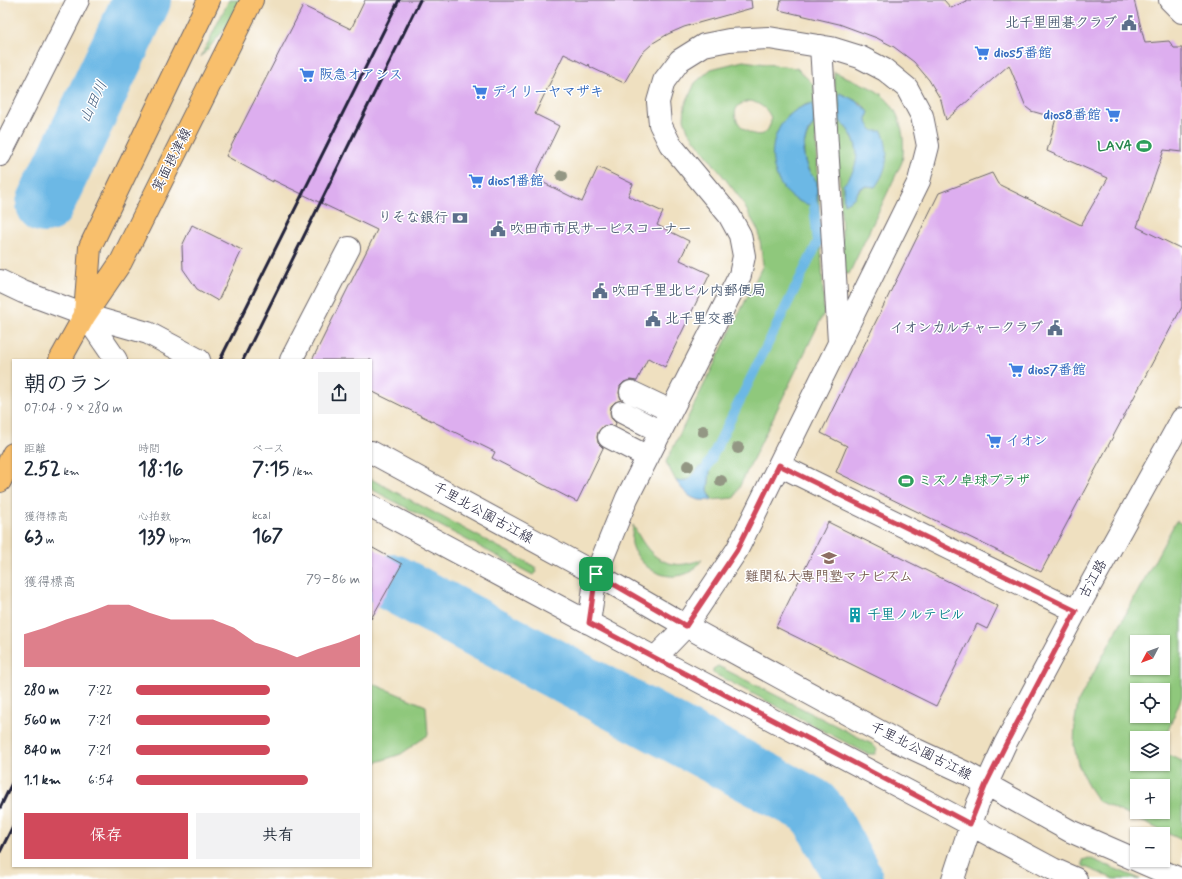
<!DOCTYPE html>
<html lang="ja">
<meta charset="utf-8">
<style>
body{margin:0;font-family:Mynerve,"Klee One",sans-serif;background:#f2f2f3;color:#1f2937;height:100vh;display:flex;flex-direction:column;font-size:15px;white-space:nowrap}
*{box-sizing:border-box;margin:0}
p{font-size:13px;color:#747a83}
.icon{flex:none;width:22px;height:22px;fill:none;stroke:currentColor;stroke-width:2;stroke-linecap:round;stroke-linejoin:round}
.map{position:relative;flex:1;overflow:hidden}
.panel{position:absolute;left:12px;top:359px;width:360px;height:508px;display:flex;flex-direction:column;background:#fff;border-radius:0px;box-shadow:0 1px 3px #0004}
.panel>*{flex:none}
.needle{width:26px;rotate:229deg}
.fabs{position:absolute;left:1130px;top:635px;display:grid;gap:8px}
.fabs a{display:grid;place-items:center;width:40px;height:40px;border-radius:0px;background:#fff;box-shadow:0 1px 3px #0004;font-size:20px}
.pin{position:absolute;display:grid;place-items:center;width:34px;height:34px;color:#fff;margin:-17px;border-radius:8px;box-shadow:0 2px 6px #0006}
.round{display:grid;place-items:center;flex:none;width:42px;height:42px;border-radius:0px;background:#f2f2f3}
.head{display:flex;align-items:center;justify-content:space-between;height:68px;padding:0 12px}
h1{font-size:22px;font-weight:700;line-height:30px}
.stats{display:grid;grid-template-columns:repeat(3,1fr);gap:6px;height:68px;padding:4px 12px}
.stats div{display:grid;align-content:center}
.stats b{font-size:20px;font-weight:700}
.stats small{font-size:11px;font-weight:400}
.stats p{font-size:11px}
.chart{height:112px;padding:8px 12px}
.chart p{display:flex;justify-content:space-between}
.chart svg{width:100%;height:72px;margin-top:4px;fill:#d1495b;opacity:.7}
.primary-button{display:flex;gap:8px;margin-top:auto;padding:8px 12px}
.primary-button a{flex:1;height:46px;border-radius:0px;background:#d1495b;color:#fff;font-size:16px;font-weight:700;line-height:46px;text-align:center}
.primary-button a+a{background:#f2f2f3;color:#1f2937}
ul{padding:0 12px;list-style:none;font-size:13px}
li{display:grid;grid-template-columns:64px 48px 1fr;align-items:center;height:30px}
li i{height:10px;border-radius:5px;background:#d1495b}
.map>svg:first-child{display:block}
.green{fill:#8fc87c;stroke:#58755c;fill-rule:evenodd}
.water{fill:#6cb8e5;stroke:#476d90}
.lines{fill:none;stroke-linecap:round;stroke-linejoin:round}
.stream{stroke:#6cb8e5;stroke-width:10}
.river{stroke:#6cb8e5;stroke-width:58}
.building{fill:#ddaeef}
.minor-casing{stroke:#6a646a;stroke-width:24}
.major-casing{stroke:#6a646a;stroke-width:24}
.minor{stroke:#fff;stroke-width:22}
.major{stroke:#f8bf6c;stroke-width:22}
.rail{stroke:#22223b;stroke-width:3}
.tree{fill:#939784}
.route-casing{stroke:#fff;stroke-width:8}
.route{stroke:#d1495b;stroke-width:5}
.labels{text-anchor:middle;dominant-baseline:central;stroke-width:3;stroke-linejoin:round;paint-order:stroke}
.service-label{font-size:14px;font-weight:bold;fill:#4e5e75;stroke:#fff;text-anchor:end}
.shop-label{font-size:14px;font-weight:bold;fill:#366cbe;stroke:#fff;text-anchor:start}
.leisure-label{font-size:14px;font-weight:bold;fill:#27864d;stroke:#fff;text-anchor:end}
.street-label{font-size:14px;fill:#22223b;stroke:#fff}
.education-label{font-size:14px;font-weight:bold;fill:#785e54;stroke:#fff}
.culture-label{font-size:14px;font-weight:bold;fill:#0d838f;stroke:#fff;text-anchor:start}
.water-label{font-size:15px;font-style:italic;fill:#405e7f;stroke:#fff}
</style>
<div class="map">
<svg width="1182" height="879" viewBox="0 0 1182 879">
<rect width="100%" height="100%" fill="#fff"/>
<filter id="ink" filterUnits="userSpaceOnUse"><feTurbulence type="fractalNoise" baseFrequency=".025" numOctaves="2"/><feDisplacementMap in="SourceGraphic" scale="8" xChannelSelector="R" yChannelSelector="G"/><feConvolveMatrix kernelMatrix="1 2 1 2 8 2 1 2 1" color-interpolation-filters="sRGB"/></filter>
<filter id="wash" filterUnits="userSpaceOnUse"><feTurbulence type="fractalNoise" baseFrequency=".012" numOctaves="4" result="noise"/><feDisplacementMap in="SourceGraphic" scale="16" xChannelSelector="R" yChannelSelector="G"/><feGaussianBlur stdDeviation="0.9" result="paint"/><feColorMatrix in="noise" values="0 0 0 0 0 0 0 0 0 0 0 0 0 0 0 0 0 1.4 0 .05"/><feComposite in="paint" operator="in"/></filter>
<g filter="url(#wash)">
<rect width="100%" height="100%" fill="#efe0c0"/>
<path class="green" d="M229,0H242L231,22L201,57Z
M743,61L797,68L814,85L824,313L734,498L712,500L708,490L710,471L688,480L676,481L666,462L763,265L759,232L740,198L688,131L684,119L685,105L695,83L711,69ZM751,101C762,104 776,115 769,127C768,130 765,133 763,134C744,140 718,105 751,101ZM807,104L814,124C800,143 801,159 813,178L794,197L784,189L777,178L786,118L796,110Z
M834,72C846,77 859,82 871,88C899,102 907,133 902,162L849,274L844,273ZM839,93L861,103L869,112L866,119L868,126L874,131L882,176L875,187C863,185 863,187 855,195C852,198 848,201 844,203L843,186C863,164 861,141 840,121Z
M371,479L536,567V572L533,575L371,489Z
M1176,521L1182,524V696L1163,743V738H1137V764H1163V753L1182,761V840L1098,801L1088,786L1078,764L1074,746L1075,720L1078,702ZM1137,642H1163V668H1137ZM1137,690H1163V716H1137ZM1137,786H1163V812H1137Z
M633,525C642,542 652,561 674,564C683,566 693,562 702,560C698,564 693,571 688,573C666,583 640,568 633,547C630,541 633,531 633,525Z
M718,666L872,744L877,749L875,754H868L713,673V669Z
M371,683L426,706L428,735L401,754L371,764Z
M1089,858L1140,879H1114L1083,866V860Z"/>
<path class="water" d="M839,93C852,98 860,103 869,112C865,121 867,125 874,131H882C890,151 888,170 875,187L867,186L860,188L854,198L844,204L843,185C863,164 861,141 840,121Z
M813,103L814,124L808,132L805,141L803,151L805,161L808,170L817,182V206C762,202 755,117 813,103Z
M701,466L710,471L708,490L712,500C693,502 687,496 676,481L688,480Z"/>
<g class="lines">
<path class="stream" d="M706,469L818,242L814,206"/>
<path class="river" d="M45,204L142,0
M393,583L811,806L820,816L854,879"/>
</g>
<g id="blocks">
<path class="building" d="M365,0H751L752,8L684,27L668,34L653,43L641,54L624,83L590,67L589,64L588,66L564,54L535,114L559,126L534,178L582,202L598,167L633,184L628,196L663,212L657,225L689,241L680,260L710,274L665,367L648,358L637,381L630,380L624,382L620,386L619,393L621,400L615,402L611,406L610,412L611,418L616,423L615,426L609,425L603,426L598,432L597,437L598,443L603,448L577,502L492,458L495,452L371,391V360H312L377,230L273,180V182L226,156L303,6L351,29Z
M781,0H944L951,8L968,0H1134L1145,43L1169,41L1174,48H1182V152L1164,150L1137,227L1182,249V307L1041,572L836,472L847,446L821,433L939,193L992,173L998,184L1081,225L1108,178L1047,151L1056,118L1031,111L1026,107L1009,65L946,120L941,100L929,80L914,62L894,47L877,38L839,24L779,10Z
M192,225L242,250L218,301L197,289L183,269L182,246Z
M828,522L998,606L987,629L977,624L936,706L776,627Z
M371,547L402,564L371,619Z"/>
</g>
</g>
<g filter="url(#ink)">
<use href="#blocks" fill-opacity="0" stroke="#6a646a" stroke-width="1"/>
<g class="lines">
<g class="minor-casing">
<path id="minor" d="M1170,0L1182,12
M821,46L839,342
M0,155L78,0
M0,281L23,292L85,315L148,333L199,360
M85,315L116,360
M291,360L349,248
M631,392L671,411
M622,412L661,432
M609,437L648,457
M371,452L596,574L686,626L897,741L968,774L1070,831L1180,879
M779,465L1076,611
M371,506L655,658L936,806L1053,869L1076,879
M589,623L596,574L627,498L740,275L744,256L740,235L729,215L670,144L660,124L658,102L664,81L680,60L704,45L729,40L769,38L831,48L860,57L885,70L907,88L922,116L928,146L919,181L737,550L686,626L655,658
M953,879L978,803L1005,744L1076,611L1182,419"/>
</g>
<g class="major-casing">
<path id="major" d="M85,314L90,247L209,0
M60,360L85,315L121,262L252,0
M0,481L13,454"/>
</g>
<use href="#minor" class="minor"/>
<use href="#major" class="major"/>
<path class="rail" d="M220,360L399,0
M243,360L420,0
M0,808L13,781
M0,852L13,826"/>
</g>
<g class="tree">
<circle cx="562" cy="176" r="6"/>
<circle cx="703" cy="431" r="6"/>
<circle cx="738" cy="448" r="6"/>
<circle cx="688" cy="466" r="6"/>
<circle cx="721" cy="481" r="6"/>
</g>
</g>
<g class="lines" filter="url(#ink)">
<g class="route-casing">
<path id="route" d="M779,465L1076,611L1006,744L986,784L970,824L589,623L596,574L686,626L737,550Z"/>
</g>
<use href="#route" class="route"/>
</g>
<defs>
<g id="civic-bare" transform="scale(1.2)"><path d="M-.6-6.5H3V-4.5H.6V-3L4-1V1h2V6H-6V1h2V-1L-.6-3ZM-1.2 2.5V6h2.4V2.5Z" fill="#5c6f8a" stroke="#fff" stroke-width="2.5" paint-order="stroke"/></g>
<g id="supermarket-bare" transform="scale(1.2)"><path d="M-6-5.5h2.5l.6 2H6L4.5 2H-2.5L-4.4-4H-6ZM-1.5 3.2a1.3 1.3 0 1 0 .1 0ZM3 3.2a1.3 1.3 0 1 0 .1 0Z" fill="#3f7fe0" stroke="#fff" stroke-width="2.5" paint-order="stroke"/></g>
<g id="stadium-bare" transform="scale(1.2)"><path d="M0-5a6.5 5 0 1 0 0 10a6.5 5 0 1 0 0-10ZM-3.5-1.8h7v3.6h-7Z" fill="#2e9e5b" stroke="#fff" stroke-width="2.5" paint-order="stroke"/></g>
<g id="bank-bare" transform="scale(1.2)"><path d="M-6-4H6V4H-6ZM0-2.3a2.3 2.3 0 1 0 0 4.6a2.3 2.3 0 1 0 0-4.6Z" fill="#5c6f8a" stroke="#fff" stroke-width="2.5" paint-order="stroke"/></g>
<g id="school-bare" transform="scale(1.2)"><path d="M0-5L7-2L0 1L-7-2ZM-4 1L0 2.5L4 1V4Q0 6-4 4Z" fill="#8d6e63" stroke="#fff" stroke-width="2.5" paint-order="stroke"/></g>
<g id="building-bare" transform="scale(1.2)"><path d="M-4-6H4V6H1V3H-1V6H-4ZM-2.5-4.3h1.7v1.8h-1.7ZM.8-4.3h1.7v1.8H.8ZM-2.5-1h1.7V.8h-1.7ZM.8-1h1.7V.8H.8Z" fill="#0f9aa8" stroke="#fff" stroke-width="2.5" paint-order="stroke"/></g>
</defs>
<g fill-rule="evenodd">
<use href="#civic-bare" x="1129" y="23"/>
<use href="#supermarket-bare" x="982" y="53"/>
<use href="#supermarket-bare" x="307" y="75"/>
<use href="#supermarket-bare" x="480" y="92"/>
<use href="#supermarket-bare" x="1113" y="115"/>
<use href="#stadium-bare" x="1144" y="146"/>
<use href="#supermarket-bare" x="476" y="181"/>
<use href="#bank-bare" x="460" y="218"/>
<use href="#civic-bare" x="498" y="229"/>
<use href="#civic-bare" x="600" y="291"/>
<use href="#civic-bare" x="653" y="319"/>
<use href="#civic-bare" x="1055" y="328"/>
<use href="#supermarket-bare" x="1016" y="370"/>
<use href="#supermarket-bare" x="994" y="441"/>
<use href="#stadium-bare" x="906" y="481"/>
<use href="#school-bare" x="829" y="558"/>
<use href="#building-bare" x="855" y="615"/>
</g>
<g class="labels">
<g class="service-label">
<text x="1117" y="23">北千里囲碁クラブ</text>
<text x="448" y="218">りそな銀行</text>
<text x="510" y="229" text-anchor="start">吹田市市民サービスコーナー</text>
<text x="612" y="291" text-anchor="start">吹田千里北ビル内郵便局</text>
<text x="665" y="319" text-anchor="start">北千里交番</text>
<text x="1043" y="328">イオンカルチャークラブ</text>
</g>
<g class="shop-label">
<text x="994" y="53">dios5番館</text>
<text x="319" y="75">阪急オアシス</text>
<text x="492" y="92">デイリーヤマザキ</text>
<text x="1101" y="115" text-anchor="end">dios8番館</text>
<text x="488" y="181">dios1番館</text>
<text x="1028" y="370">dios7番館</text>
<text x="1006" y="441">イオン</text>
</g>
<g class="leisure-label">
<text x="1132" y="146">LAVA</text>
<text x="918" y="481" text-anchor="start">ミズノ卓球プラザ</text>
</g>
<g class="street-label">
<text transform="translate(172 160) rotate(-63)">箕面摂津線</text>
<text transform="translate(483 513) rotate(29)">千里北公園古江線</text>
<text transform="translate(1093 579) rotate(-61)">古江路</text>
<text transform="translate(921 751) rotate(27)">千里北公園古江線</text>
</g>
<g class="education-label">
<text x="829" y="577">難関私大専門塾マナビズム</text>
</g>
<g class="culture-label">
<text x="867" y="615">千里ノルテビル</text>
</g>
<g class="water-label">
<text transform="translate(94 102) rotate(-65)">山田川</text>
</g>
</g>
</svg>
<div class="fabs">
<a><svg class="needle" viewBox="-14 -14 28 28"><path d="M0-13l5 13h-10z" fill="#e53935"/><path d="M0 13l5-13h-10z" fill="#747a83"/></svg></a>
<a><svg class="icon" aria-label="locate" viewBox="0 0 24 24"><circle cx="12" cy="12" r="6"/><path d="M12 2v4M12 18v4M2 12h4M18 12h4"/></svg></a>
<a><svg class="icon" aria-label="layers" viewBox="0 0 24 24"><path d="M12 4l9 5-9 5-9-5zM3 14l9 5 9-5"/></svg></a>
<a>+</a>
<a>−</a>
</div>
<div class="pin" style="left:596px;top:574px;background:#1e9e55"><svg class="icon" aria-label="arrive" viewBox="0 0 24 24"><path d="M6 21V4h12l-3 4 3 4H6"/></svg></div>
<section class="panel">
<div class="head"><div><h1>朝のラン</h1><p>07:04 · 9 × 280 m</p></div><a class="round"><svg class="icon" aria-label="share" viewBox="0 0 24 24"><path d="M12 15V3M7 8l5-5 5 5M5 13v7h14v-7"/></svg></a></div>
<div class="stats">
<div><p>距離</p><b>2.52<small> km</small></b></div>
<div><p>時間</p><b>18:16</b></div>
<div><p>ペース</p><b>7:15<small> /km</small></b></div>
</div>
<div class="stats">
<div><p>獲得標高</p><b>63<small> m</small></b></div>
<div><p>心拍数</p><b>139<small> bpm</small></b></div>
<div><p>kcal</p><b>167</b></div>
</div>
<div class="chart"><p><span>獲得標高</span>79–86 m</p>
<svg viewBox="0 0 160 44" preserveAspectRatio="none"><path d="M0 44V24L10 20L20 15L30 11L40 6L50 6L60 11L70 15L80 15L90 15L100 20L110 29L120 33L130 38L140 33L150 29L160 24V44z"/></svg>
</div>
<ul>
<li><b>280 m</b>7:22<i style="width:60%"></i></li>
<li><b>560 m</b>7:21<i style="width:60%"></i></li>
<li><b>840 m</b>7:21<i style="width:60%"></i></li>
<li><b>1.1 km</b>6:54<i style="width:77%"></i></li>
</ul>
<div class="primary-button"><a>保存</a><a>共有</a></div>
</section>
</div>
